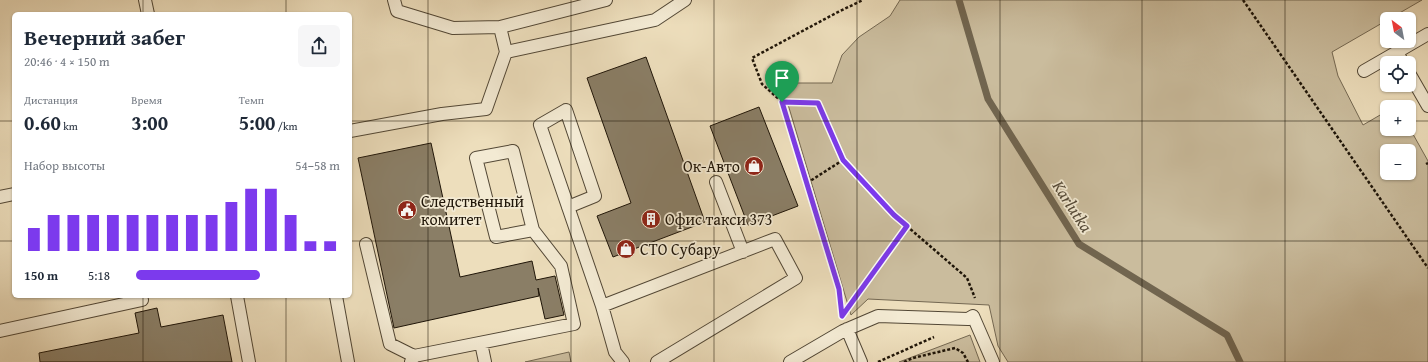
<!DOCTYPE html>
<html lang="ru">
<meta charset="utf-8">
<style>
body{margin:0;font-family:"Gentium Book Plus",serif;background:#f6f6f7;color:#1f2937;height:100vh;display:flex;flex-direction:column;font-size:15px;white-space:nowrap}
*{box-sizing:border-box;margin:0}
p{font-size:13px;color:#747a83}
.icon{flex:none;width:22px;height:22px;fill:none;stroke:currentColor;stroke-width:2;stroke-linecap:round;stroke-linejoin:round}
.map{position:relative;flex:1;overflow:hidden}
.panel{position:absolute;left:12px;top:12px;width:340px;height:286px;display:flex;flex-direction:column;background:#fff;border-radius:6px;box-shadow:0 1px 3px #0004}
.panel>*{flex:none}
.needle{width:26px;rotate:328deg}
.buttons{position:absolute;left:1380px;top:12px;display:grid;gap:8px}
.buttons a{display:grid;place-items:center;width:36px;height:36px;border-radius:6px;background:#fff;box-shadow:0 1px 3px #0004;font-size:20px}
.pin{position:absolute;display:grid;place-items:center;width:34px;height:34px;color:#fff;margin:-41px -17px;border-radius:50% 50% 50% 0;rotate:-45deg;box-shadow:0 0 4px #0007}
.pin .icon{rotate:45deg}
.round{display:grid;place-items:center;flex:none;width:42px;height:42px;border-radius:6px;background:#f6f6f7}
.summary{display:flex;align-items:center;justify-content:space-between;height:68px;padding:0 12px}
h1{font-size:22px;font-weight:600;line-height:30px}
.metrics{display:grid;grid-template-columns:repeat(3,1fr);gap:6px;height:68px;padding:4px 12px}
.metrics div{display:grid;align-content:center}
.metrics b{font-size:20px;font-weight:600}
.metrics small{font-size:11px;font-weight:400}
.metrics p{font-size:11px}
.chart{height:112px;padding:8px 12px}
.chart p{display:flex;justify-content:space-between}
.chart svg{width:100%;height:72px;margin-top:4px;stroke:#7c3aed;stroke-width:6}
ul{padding:0 12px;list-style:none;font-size:13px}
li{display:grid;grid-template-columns:64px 48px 1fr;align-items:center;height:30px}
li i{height:10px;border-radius:5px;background:#7c3aed}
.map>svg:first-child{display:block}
.green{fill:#cabc9d;stroke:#746852;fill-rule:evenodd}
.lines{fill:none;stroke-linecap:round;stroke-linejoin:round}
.stream{stroke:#71654f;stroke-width:7}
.building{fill:#8a7e66;stroke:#1f1508}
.lane-casing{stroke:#524735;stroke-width:14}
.path{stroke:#1f1508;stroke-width:2.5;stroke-dasharray:3 2;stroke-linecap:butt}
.lane{stroke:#f3ead3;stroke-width:12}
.route-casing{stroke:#fff;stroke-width:8}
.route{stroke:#7c3aed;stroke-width:5}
.grid{fill:none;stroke:#1f1508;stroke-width:1;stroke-opacity:0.55}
.labels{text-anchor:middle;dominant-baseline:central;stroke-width:3.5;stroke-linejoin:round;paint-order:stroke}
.poi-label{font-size:16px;fill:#1f1508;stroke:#f3ead3;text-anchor:start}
.water-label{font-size:17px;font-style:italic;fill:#554a38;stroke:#f3ead3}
</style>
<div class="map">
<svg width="1428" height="362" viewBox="0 0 1428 362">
<rect width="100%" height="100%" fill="#eddebc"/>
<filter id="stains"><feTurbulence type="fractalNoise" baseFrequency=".005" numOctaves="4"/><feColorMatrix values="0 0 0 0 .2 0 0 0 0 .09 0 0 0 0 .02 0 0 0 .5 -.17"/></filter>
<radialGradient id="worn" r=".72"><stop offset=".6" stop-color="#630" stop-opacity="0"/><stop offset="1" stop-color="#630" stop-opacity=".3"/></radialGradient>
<path class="green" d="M900,0H1422L1332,52L1338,76L1363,125L1387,111V129H1409V127L1428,161V362H1008L998,346L989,305L868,299L851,315L787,101L771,83H832L842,55L859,37L890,16ZM1387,151H1409V173H1387Z
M970,335L980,362H899Z
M569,352L571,362H525Z"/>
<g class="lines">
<path class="stream" d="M959,0L988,99L1079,244L1227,335L1240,362"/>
</g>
<path class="building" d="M646,57L705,222L613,257L597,216L631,203L587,78Z
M759,107L798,206L748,225L710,126Z
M431,143L460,277L532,261L536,280L555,276L564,315L545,319L538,288L539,296L394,328L358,158Z
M157,308L161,327L223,315L232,362H40L39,353L139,333L135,313Z"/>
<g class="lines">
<g class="lane-casing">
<path id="lane" d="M145,0L148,14
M394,0L397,11L453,28L500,27L506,52
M500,27L606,0
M1403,63L1397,52L1428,34
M1364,71L1397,52
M1409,73L1428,106
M350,131L442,114L486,109L506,52L655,20L685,0
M716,182L743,252
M0,197L14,194
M568,207L595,196L566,110L540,125L602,306
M366,244L390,344L414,356
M237,296L249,362
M336,296L348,362
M847,329L861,362
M0,331L142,300
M481,343L485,362
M411,362L414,356L574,324L561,266L533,230L513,151L476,158L496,237L533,230
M623,362L615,352L602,306L775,239L796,278L657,362
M790,362L843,331L878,316L968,319L973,316L993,362"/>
</g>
<path class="path" d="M1243,0L1428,268
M782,102L818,103L843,160L894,215L967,278L975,298
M1426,164L1428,163
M807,183L843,160
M847,309L907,226
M841,313L839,289L782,102L762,84L752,58L838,12L863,0
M878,362L934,337
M904,362L913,358L955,348L963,353L968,362"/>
<use href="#lane" class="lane"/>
</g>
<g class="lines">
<g class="route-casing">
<path id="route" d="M782,102L818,103L843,160L894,215L907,226L842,316L839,289Z"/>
</g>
<use href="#route" class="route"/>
</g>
<path class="grid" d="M143,0V14M286,0V14M428,0V362M571,0V362M714,0V362M857,0V362M1000,0V362M1142,0V362M1285,0V362M0,121H14M350,121H1387M1409,121H1428M0,241H14M350,241H1428M143,296V362M286,296V362"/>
<defs>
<g id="shop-disc" transform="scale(1)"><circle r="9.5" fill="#8f2418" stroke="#f3ead3"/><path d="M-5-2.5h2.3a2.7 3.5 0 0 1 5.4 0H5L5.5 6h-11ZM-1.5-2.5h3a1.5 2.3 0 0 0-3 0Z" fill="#fff"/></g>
<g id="civic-disc" transform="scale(1)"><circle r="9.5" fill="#8f2418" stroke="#f3ead3"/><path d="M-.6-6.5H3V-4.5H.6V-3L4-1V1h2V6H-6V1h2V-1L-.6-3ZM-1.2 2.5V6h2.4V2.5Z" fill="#fff"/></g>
<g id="building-disc" transform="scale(1)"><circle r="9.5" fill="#8f2418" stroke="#f3ead3"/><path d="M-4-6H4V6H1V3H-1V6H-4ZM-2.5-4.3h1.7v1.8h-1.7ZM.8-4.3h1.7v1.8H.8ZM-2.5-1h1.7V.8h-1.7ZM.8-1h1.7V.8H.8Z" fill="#fff"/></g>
</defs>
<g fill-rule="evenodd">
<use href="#shop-disc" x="754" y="166"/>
<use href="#civic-disc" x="407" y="210"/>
<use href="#building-disc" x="651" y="219"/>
<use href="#shop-disc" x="626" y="249"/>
</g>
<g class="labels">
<g class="poi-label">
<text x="740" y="166" text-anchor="end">Ок-Авто</text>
<text x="421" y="201">Следственный<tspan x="421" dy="18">комитет</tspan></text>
<text x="665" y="219">Офис такси 373</text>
<text x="640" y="249">СТО Субару</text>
</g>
<g class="water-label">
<text transform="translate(1073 206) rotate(57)">Karlutka</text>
</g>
</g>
<rect width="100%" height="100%" filter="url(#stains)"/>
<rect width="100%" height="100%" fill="url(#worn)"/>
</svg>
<div class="buttons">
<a><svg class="needle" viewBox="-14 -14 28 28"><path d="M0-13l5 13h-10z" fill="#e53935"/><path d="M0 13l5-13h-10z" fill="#747a83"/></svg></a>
<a><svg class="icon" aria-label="locate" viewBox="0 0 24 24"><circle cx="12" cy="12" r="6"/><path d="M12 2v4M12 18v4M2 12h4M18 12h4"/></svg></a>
<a>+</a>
<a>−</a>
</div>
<div class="pin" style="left:782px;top:102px;background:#1e9e55"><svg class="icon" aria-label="arrive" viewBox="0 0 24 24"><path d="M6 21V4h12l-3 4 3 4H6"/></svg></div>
<section class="panel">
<div class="summary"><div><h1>Вечерний забег</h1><p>20:46 · 4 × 150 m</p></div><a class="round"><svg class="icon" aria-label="share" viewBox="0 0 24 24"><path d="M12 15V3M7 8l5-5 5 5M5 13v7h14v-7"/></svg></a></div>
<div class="metrics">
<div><p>Дистанция</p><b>0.60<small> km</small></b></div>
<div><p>Время</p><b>3:00</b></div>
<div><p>Темп</p><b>5:00<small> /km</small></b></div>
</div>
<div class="chart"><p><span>Набор высоты</span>54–58 m</p>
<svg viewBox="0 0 160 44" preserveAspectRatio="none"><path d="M5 44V30M15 44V22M25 44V22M35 44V22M45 44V22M55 44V22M65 44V22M75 44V22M85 44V22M95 44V22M105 44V14M115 44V6M125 44V6M135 44V22M145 44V38M155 44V38"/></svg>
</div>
<ul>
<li><b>150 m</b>5:18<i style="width:61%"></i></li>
</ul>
</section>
</div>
